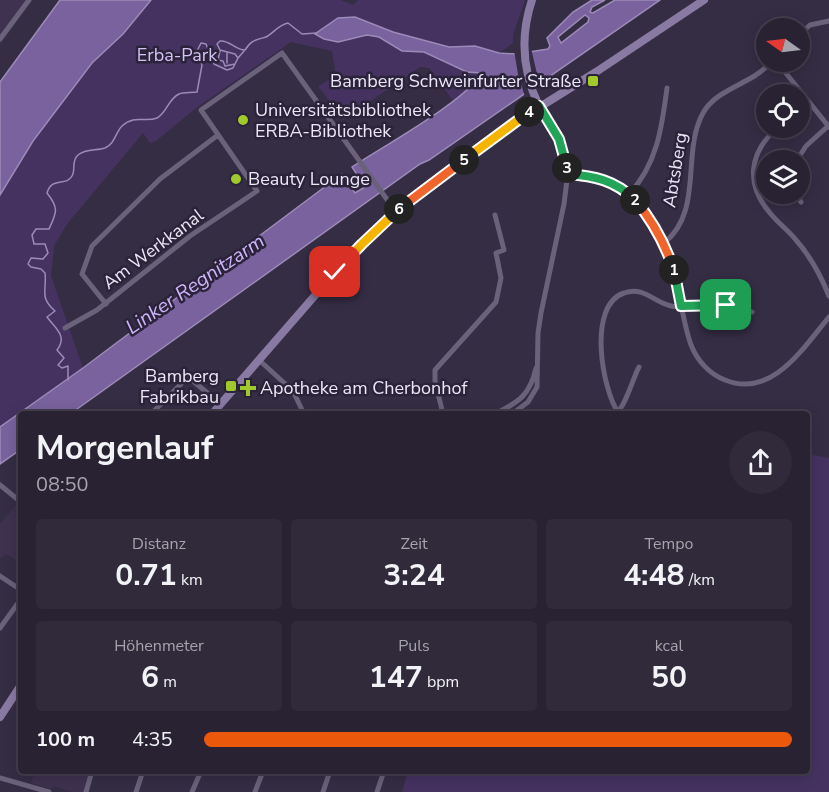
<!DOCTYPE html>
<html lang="de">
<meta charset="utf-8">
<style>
body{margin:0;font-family:"Nunito Sans",sans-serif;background:#302a3b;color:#f1f3f6;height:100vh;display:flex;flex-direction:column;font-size:22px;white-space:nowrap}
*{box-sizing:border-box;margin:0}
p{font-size:20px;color:#a5a4ac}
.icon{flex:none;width:33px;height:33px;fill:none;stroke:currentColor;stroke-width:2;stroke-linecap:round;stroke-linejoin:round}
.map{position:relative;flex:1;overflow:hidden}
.sheet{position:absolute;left:18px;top:411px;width:792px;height:363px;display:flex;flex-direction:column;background:#282233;border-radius:6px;box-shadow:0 3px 15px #0003,0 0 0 2px #443f4e}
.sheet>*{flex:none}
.needle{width:39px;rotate:284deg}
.tools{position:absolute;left:756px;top:18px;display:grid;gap:12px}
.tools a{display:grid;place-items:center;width:54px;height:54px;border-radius:50%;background:#282233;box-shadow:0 3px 15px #0003,0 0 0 2px #443f4e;font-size:30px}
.pin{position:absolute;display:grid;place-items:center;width:51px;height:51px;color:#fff;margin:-26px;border-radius:12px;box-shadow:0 3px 9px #0006}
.km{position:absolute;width:30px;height:30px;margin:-15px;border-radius:50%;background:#222;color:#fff;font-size:16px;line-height:30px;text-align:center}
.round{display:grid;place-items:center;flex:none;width:63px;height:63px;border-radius:32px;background:#302a3b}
.summary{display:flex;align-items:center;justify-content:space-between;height:102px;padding:0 18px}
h1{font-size:33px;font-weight:700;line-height:45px}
.stats{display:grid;grid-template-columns:repeat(3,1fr);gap:9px;height:102px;padding:6px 18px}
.stats div{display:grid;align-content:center;border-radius:6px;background:#302a3b;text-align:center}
.stats b{font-size:30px;font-weight:700}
.stats small{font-size:16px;font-weight:400}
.stats p{font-size:16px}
ul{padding:0 18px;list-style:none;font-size:20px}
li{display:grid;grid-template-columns:96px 72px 1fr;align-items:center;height:45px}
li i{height:15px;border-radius:8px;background:#ea580c}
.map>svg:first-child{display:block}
.built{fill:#3e3250}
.green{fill:#453261}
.water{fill:#79629e;stroke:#9c8ab8;stroke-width:1.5;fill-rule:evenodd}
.pier{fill:#352d44}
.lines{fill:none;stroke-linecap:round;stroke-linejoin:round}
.stream{stroke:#9c8ab8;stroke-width:1.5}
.street{stroke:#6a617b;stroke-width:5}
.secondary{stroke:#897aa4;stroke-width:8}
.split-1-casing{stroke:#fff;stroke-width:12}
.split-2-casing{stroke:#fff;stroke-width:12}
.split-3-casing{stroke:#fff;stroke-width:12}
.split-4-casing{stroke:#fff;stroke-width:12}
.split-5-casing{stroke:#fff;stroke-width:12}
.split-6-casing{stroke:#fff;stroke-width:12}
.split-7-casing{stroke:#fff;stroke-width:12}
.split-1{stroke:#22a559;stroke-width:8}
.split-2{stroke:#f0652b;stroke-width:8}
.split-3{stroke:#22a559;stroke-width:8}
.split-4{stroke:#22a559;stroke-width:8}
.split-5{stroke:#f5b400;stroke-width:8}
.split-6{stroke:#f0652b;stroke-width:8}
.split-7{stroke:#f5b400;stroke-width:8}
.poi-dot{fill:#a0ca2c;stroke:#2b233a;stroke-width:2}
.labels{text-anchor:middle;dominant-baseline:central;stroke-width:5;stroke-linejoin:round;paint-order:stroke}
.park-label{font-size:18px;fill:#d4c1f6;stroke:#2b233a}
.poi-label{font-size:18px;fill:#ece7f6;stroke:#2b233a;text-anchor:start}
.street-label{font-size:18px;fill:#ece7f6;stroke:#2b233a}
.water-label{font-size:20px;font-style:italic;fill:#ceb4fa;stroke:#2b233a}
</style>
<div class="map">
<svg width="829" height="792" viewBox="0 0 829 792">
<rect width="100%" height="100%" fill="#352d44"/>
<path class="built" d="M0,0H33L0,45Z
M16,505L21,508V559L18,562L7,554L0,558V524Z
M37,771H89L84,792H73L53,786L51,789L31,783L35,772Z"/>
<path class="green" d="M151,0H341L353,5L358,0H525L513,35V43L499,53L480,73L470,89L454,102L429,68L420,67L343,120L318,86L336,76L332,51L291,42L196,108L156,141L150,143L143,133L67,224L54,246L51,276L83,368L0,427V195L33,141L92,63L123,34Z
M807,454L829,458V792H402L408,771H807Z"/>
<path class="water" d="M60,0H151L123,34L92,63L33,141L0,195V82Z
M592,0H605L592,7L590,12L593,13L615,0H660L429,160L420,164L70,414H21V449L0,464V427L83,368L342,174L355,193L365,187L352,167C377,150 473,97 480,73L467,72L424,52L402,51L379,37L367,35L338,42L324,39L315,34L338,18L355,17L393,32L449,47L475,46L499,53L516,54L548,49L550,46L547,38L573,12ZM585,15L589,18L588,22L561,43L558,37Z"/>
<path class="pier" d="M531,48L540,87L525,97L518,74L514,50Z"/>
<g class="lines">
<path class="stream" d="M220,51L218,60L223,61L225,66
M227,53V63
M238,58L244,51
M225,66L235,64
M68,380V366L62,368L58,365L64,358L57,350C68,336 55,328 47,317L55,311C39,297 47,291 45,273L41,269L31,267L28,264L31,258L43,259L48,253L45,244H34L32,235L36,229H49C57,212 59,208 47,193C52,176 66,187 72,176C76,169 71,161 78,155C86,148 96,151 105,148C115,144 115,133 122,126C135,114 145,123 157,118C167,113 168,99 179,94C184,92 191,93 197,92L202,65L196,53L201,43L206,44L214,64L227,70L233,68L238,58L235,54L220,50L217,44L220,41C230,40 235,50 245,50C251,40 256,40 266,37C274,33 278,25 288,23L302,34L317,33"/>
<path class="street" d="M800,34L810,25L829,21
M0,39L29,0
M777,62L829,127
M800,108L808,101
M777,128C749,153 745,184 770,213C778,223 788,230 796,240C810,256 821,276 829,296
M797,160L806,146L828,126
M567,174C581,175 595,175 608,180C646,196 669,244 677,283C681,303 684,325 691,345C697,360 709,374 725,380C772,399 803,348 829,317
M629,194C657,165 662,127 667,88
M796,194L801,202
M664,243C704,211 681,153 703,113C713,95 734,88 751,78C759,74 766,67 773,62
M106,304L82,274L92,246L160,179L218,135
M65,328L97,310L190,236L257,191L201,110L282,53L396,212
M259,360L293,391L304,414
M617,412C625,407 633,378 639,367
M151,414L188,377L221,404
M443,414L435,381V370L496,302L501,278L496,253L504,250L495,215
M495,414C519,402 530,395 536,368
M512,414L528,402L537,387L538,333L541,313L564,204L567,180L566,161L561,143L539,106
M619,414C602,390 587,305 624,293C644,286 653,302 671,306C679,308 689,305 698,305C717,303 735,304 752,312
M0,485L21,502
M0,576L21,590
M0,628L21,599
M0,778L49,792
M86,792L92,771
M136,792L143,771
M192,792L201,771
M255,792L263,771
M323,792L330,771
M377,792L384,771"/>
<path class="secondary" d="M532,0C520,36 522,71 539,106
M212,414L331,277L362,244L396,212L514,123L596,72L704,0
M0,717L21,685"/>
</g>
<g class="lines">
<g class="split-1-casing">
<path id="split-1" d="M674,270L681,306L726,305"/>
</g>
<g class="split-2-casing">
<path id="split-2" d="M635,200C653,221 665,244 674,270"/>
</g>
<g class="split-3-casing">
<path id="split-3" d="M567,168V174C594,176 615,180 635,200"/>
</g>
<g class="split-4-casing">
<path id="split-4" d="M529,112L539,106L559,139L567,168"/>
</g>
<g class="split-5-casing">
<path id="split-5" d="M464,160L529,112"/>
</g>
<g class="split-6-casing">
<path id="split-6" d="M399,209L464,160"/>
</g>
<g class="split-7-casing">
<path id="split-7" d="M335,272L362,244L399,209"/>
</g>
<use href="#split-1" class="split-1"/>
<use href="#split-2" class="split-2"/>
<use href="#split-3" class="split-3"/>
<use href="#split-4" class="split-4"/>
<use href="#split-5" class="split-5"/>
<use href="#split-6" class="split-6"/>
<use href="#split-7" class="split-7"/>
</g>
<g class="poi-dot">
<rect x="587" y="75" width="12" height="12" rx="3"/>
<circle cx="243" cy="120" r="6"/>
<circle cx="236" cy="179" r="6"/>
<rect x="225" y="380" width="12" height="12" rx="3"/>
<path d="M245 379h6v6h6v6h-6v6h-6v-6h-6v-6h6z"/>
</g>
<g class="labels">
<g class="park-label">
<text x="177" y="55">Erba-Park</text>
</g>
<g class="poi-label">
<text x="581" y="81" text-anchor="end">Bamberg Schweinfurter Straße</text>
<text x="255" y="110">Universitätsbibliothek<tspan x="255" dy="21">ERBA-Bibliothek</tspan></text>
<text x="248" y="179">Beauty Lounge</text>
<text x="219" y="376" text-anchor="end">Bamberg<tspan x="219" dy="21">Fabrikbau</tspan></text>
<text x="260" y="388">Apotheke am Cherbonhof</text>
</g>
<g class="street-label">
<text transform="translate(675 170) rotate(-81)">Abtsberg</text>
<text transform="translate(153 249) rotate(-37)">Am Werkkanal</text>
</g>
<g class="water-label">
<text transform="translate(195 284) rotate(-34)">Linker Regnitzarm</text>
</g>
</g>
</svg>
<div class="tools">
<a><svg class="needle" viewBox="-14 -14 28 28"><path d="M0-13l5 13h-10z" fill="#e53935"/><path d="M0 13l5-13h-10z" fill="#a5a4ac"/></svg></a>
<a><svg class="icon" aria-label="locate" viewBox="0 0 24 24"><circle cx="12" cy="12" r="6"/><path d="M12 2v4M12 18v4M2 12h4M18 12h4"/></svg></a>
<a><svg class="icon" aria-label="layers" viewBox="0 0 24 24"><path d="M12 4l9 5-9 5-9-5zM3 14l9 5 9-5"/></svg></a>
</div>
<div class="pin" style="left:726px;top:305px;background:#1e9e55"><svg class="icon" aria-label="arrive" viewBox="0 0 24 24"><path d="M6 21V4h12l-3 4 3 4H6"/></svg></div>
<div class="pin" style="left:335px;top:272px;background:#d93025"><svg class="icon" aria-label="check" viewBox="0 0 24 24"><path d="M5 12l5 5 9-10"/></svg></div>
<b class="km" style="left:674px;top:270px">1</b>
<b class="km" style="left:635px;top:200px">2</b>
<b class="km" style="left:567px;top:168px">3</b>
<b class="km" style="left:529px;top:112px">4</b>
<b class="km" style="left:464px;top:160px">5</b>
<b class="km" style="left:399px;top:209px">6</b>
<section class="sheet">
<div class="summary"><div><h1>Morgenlauf</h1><p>08:50</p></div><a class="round"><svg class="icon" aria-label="share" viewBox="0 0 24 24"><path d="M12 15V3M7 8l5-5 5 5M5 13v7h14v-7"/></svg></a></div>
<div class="stats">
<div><p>Distanz</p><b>0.71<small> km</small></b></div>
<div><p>Zeit</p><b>3:24</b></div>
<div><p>Tempo</p><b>4:48<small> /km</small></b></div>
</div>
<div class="stats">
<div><p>Höhenmeter</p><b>6<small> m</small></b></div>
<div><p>Puls</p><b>147<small> bpm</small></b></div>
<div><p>kcal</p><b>50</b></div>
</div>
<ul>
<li><b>100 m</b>4:35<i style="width:100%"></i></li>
</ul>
</section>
</div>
